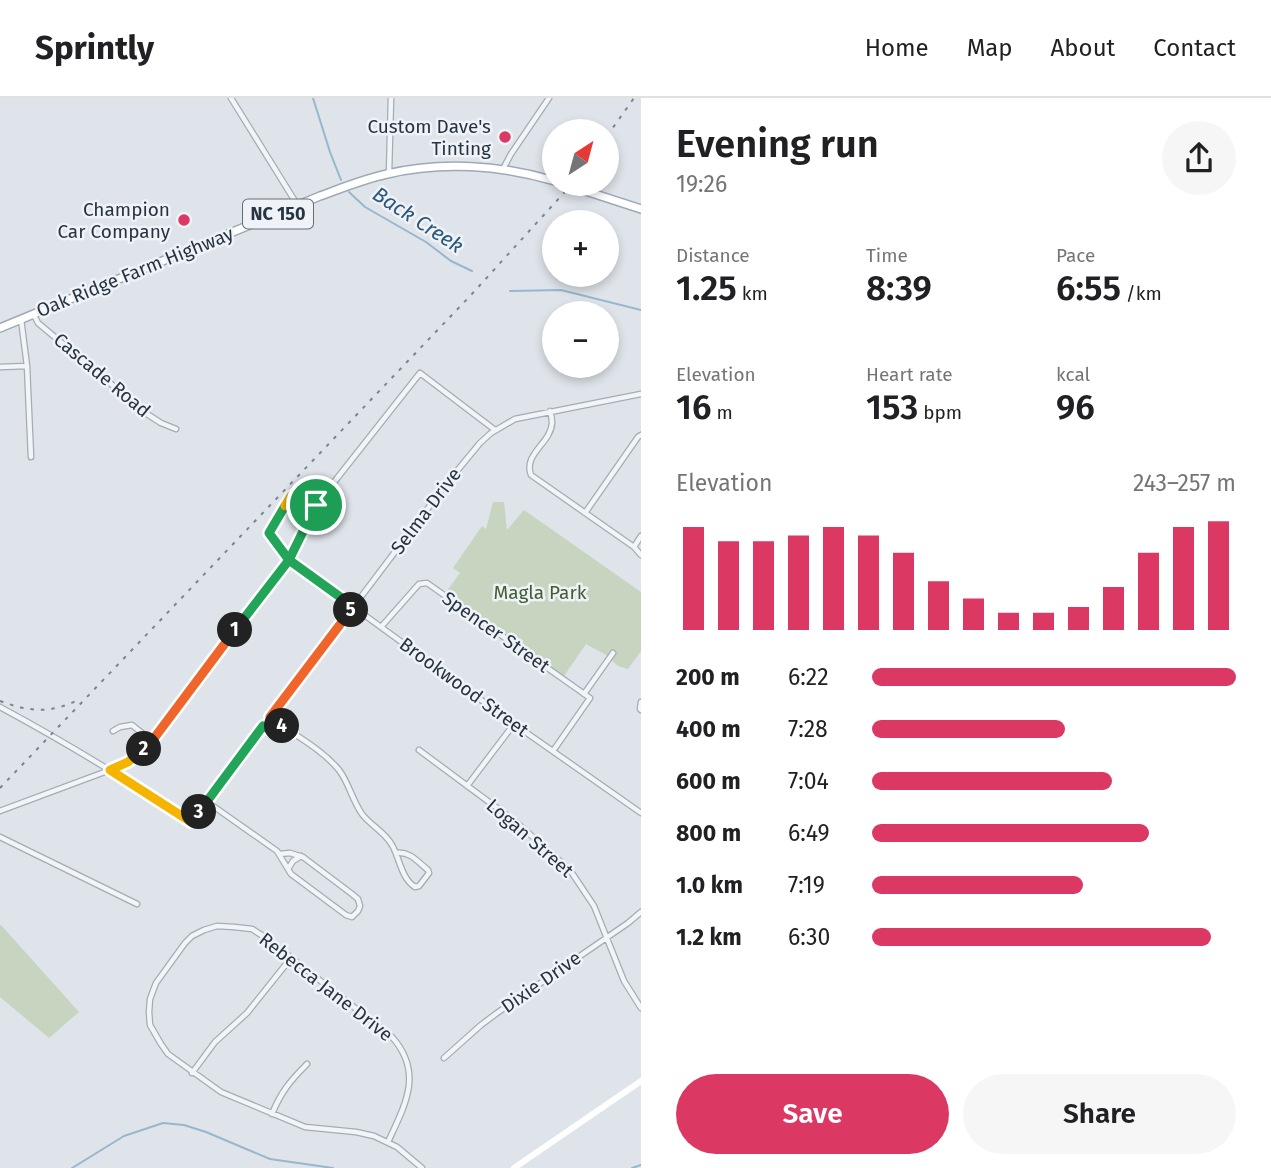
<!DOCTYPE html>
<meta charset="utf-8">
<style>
body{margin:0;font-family:"Fira Sans",sans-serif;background:#f6f6f6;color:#202124;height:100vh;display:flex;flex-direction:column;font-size:26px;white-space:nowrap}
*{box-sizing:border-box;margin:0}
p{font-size:23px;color:#757577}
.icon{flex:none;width:38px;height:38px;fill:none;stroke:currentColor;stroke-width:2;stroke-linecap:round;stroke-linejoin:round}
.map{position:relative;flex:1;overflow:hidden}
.side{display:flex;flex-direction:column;background:#fff;width:630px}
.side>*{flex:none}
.needle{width:46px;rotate:36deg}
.controls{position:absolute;left:542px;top:21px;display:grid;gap:14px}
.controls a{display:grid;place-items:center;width:77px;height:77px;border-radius:50%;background:#fff;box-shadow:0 4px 10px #0003;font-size:35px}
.pin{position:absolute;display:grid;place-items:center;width:60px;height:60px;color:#fff;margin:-30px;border:4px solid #fff;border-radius:50%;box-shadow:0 2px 7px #0007}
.km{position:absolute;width:35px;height:35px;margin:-18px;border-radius:50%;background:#222;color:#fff;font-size:19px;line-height:35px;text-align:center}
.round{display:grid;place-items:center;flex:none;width:74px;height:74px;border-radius:37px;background:#f6f6f6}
.headline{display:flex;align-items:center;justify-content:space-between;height:119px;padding:0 35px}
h1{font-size:38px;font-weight:600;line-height:52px}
.figures{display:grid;grid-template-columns:repeat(3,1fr);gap:10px;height:119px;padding:7px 35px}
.figures div{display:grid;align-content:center}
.figures b{font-size:35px;font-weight:600}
.figures small{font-size:19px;font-weight:400}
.figures p{font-size:19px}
.chart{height:196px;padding:14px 35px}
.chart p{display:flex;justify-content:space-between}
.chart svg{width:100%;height:126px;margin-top:7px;stroke:#db3864;stroke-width:6}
.primary-button{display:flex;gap:14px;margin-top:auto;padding:14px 35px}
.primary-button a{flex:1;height:80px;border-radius:42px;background:#db3864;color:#fff;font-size:28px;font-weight:600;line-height:80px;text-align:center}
.primary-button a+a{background:#f6f6f6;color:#202124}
ul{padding:0 35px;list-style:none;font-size:23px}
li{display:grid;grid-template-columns:112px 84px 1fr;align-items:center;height:52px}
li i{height:18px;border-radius:9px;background:#db3864}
header{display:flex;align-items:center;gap:42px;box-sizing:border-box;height:98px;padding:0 35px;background:#fff;border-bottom:2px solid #e0e0e0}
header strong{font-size:33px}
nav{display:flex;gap:38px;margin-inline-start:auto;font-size:24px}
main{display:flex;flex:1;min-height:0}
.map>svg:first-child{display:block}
.green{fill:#c7d4bf}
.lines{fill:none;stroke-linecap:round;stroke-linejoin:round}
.stream{stroke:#96b7cd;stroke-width:2}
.street-casing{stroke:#a4acb4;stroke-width:7}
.primary-casing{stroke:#9daab6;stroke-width:10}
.street{stroke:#f2f5f7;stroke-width:4.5}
.secondary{stroke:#fff;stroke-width:6}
.primary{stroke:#fff;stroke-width:7}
.rail{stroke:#778695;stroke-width:2;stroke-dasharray:3.5 7;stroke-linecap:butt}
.split-1-casing{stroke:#fff;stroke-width:14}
.split-2-casing{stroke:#fff;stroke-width:14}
.split-3-casing{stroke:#fff;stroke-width:14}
.split-4-casing{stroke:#fff;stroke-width:14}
.split-5-casing{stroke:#fff;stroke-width:14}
.split-6-casing{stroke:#fff;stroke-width:14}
.split-7-casing{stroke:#fff;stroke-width:14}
.split-1{stroke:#22a559;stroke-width:9}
.split-2{stroke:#f0652b;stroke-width:9}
.split-3{stroke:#f5b400;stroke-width:9}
.split-4{stroke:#22a559;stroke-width:9}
.split-5{stroke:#f0652b;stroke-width:9}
.split-6{stroke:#22a559;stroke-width:9}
.split-7{stroke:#f5b400;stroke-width:9}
.poi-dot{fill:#db3864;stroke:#eff3f7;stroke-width:2.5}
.labels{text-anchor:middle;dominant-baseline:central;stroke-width:5;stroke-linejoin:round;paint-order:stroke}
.shield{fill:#eff3f7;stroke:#626d78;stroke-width:2}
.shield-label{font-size:18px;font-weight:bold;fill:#263442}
.poi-label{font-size:19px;fill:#263442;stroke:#eff3f7;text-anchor:end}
.street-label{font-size:19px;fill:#263442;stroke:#eff3f7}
.park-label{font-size:19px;fill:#405f32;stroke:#eff3f7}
.water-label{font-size:21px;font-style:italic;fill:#2c587a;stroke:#eff3f7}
</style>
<header>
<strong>Sprintly</strong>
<nav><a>Home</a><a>Map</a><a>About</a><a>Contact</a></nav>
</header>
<main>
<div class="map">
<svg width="641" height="1070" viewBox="0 0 641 1070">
<rect width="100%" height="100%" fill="#dfe4ea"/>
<path class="green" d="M493,404H504L507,432L524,412L641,494V553L628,571L618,568L606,557L586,546L562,581L444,497L460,475L453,470L482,428L486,431Z
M0,827H1L79,914L49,940L0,899Z"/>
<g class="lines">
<path class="stream" d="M313,0L330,54L341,82
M349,94L365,109L426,144L451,163L472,173
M510,193L561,192L641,212
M72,1070L124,1038L163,1025L184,1027L206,1034L270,1061L333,1070
M632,1070L641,1067"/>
<g class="street-casing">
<path id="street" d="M231,0L298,108
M503,71L511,56L549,0
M389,75L391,0
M34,217L38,225L147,316L161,325L176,331
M21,221L27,268L31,359
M0,269L27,268
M550,313C551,316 552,322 552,325C551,345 523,356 531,377L634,449L641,457
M316,407L300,397L291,398L269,435L289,462L514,626L641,715
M585,415L638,339L641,337
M634,449L641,438
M381,529L419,486L427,485L590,600L553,653
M584,596L613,555
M641,604L640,611L641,612
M0,609C65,644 129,683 191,724L447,385L480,345L491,335L515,321L641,296
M270,619C292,636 321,650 339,672C349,685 352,702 362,716C370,727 385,734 392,747C400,761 401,780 415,789L419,788L429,775L428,772C418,764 410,753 396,755
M263,628L278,636L291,635
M113,633L120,629L132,627L152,643
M419,652L516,724L570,772L594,808L624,883L641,910
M467,688L514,626
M206,703L277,753L291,776L346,817L352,819L358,813L360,808L358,801L352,796L303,759L290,755L279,756
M0,713L110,672L128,664L140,656L152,643L289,462L316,407L420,275L495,332
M0,739L137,806
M288,771L293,763L301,758
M444,960L481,927L497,915L628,825L641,814
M192,975L215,944L247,915L291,860
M272,1016C281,994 290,983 307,966
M388,1044C405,1007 424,975 392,939L266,840L252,831L234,829L217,828L204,832L192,838L185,845L156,885L150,901L149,914L150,927L161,946L168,956L221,994L305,1029L356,1034L374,1038L397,1049L422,1070"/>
</g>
<g class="primary-casing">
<path id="primary" d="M564,86L641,111
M0,230L320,98C342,90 364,81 387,76C442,63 501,67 555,83"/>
</g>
<use href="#street" class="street"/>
<path class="secondary" d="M514,1070L641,983"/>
<use href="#primary" class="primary"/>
<path class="rail" d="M607,38L634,0
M0,603C30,614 51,616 80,601
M0,690L471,197L572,86"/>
</g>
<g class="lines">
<g class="split-1-casing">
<path id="split-1" d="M235,532L289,462L316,407"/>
</g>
<g class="split-2-casing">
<path id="split-2" d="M144,651L152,643L235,532"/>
</g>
<g class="split-3-casing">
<path id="split-3" d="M144,651L128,664L110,672L191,724L199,714"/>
</g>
<g class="split-4-casing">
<path id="split-4" d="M199,714L263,628C273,634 280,638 292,635L282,628"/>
</g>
<g class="split-5-casing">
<path id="split-5" d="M282,628L270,619L351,512"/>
</g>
<g class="split-6-casing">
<path id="split-6" d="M285,408L269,435L289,462L354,509L351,512"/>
</g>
<g class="split-7-casing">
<path id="split-7" d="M285,408L291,398L300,397L316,407"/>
</g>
<use href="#split-1" class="split-1"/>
<use href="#split-2" class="split-2"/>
<use href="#split-3" class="split-3"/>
<use href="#split-4" class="split-4"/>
<use href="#split-5" class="split-5"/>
<use href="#split-6" class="split-6"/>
<use href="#split-7" class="split-7"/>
</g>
<g class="poi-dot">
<circle cx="505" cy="39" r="7"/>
<circle cx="184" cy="122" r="7"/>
</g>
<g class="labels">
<rect class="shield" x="243" y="101.5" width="70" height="29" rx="5"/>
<g class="shield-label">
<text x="278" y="116">NC 150</text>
</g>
<g class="poi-label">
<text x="491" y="28">Custom Dave's<tspan x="491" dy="22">Tinting</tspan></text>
<text x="170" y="111">Champion<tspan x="170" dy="22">Car Company</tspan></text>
</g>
<g class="street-label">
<text transform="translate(135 174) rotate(-22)">Oak Ridge Farm Highway</text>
<text transform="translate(102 277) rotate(40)">Cascade Road</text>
<text transform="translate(426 413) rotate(-53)">Selma Drive</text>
<text transform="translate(496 534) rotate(35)">Spencer Street</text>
<text transform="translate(464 589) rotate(36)">Brookwood Street</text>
<text transform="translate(530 740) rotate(41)">Logan Street</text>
<text transform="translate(541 884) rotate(-35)">Dixie Drive</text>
<text transform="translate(326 889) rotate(38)">Rebecca Jane Drive</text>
</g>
<g class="park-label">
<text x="540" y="494">Magla Park</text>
</g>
<g class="water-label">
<text transform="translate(418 122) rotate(33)">Back Creek</text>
</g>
</g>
</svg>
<div class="controls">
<a><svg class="needle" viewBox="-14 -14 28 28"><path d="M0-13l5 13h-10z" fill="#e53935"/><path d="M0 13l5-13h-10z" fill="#757577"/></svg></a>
<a>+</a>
<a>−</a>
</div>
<div class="pin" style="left:316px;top:407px;background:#1e9e55"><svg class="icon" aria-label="arrive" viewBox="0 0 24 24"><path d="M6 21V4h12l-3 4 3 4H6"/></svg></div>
<b class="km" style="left:235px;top:532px">1</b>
<b class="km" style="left:144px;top:651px">2</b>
<b class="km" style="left:199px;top:714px">3</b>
<b class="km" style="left:282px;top:628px">4</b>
<b class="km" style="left:351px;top:512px">5</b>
</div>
<section class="side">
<div class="headline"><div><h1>Evening run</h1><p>19:26</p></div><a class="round"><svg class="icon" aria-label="share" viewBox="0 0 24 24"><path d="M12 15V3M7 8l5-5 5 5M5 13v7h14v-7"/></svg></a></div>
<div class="figures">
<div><p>Distance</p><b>1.25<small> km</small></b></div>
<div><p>Time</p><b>8:39</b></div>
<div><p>Pace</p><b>6:55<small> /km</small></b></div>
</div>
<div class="figures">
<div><p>Elevation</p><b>16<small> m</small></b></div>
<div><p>Heart rate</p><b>153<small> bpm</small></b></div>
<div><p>kcal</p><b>96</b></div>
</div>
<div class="chart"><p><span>Elevation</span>243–257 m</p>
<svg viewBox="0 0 160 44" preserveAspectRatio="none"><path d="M5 44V8M15 44V13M25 44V13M35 44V11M45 44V8M55 44V11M65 44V17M75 44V27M85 44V33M95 44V38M105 44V38M115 44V36M125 44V29M135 44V17M145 44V8M155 44V6"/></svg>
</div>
<ul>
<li><b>200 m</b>6:22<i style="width:100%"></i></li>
<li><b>400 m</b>7:28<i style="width:53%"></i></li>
<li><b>600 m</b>7:04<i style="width:66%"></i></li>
<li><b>800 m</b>6:49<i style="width:76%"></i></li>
<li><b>1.0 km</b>7:19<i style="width:58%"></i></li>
<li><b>1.2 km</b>6:30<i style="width:93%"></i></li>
</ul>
<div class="primary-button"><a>Save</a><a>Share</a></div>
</section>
</main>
